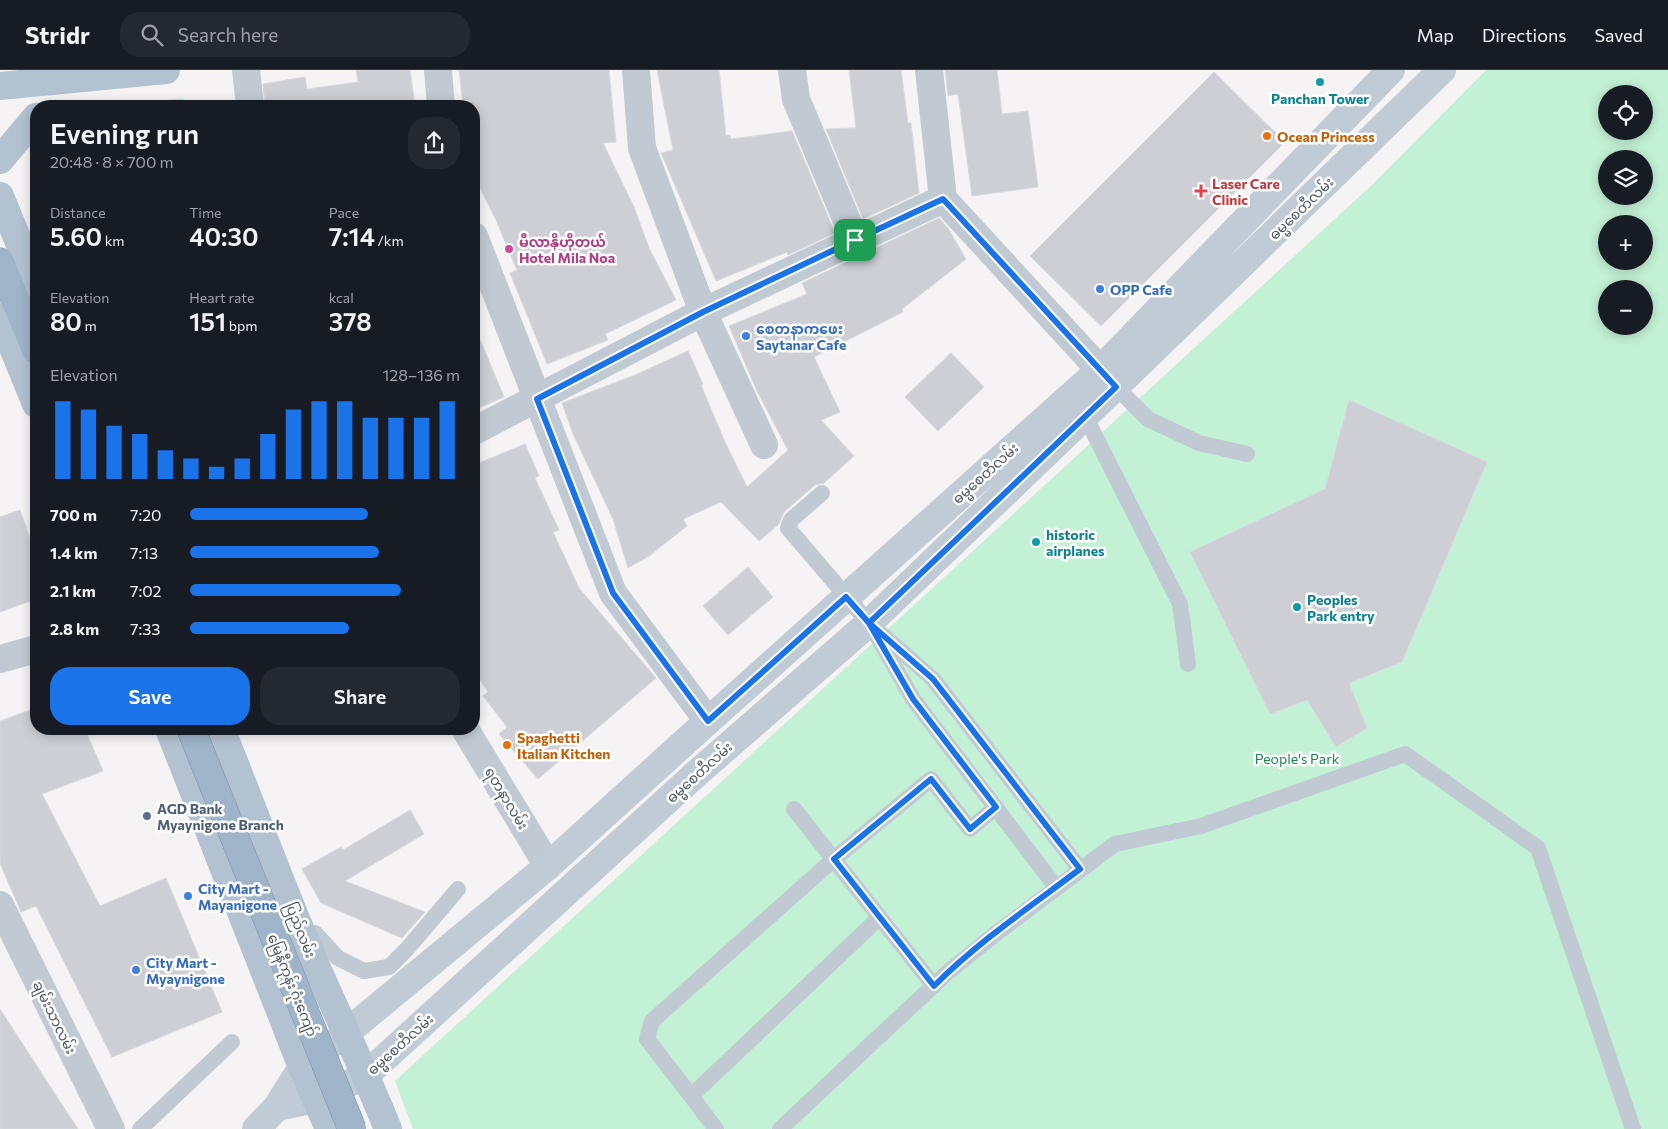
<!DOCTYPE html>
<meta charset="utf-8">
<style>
body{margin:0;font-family:Commissioner,"Noto Sans Myanmar",sans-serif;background:#242831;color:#f1f3f6;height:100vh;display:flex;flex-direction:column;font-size:19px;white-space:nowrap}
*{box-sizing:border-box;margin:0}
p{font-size:16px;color:#9ea1a6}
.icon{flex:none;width:28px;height:28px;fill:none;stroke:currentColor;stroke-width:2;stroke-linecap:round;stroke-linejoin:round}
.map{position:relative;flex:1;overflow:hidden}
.details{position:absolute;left:30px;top:30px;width:450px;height:635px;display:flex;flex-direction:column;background:#171b24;border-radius:20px;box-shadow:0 2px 12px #0003}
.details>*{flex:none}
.tools{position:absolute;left:1598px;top:15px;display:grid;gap:10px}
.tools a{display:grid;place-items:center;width:55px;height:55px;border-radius:50%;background:#171b24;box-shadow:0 2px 12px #0003;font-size:25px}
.pin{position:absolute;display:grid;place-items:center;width:42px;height:42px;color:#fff;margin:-21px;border-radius:10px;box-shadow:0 2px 8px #0006}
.round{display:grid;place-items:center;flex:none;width:52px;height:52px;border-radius:20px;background:#242831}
.summary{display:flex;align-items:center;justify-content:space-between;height:85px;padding:0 20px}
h1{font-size:28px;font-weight:600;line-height:38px}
.figures{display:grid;grid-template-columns:repeat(3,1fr);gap:8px;height:85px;padding:5px 20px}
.figures div{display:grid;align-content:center}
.figures b{font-size:25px;font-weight:600}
.figures small{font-size:14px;font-weight:400}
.figures p{font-size:14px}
.chart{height:140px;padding:10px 20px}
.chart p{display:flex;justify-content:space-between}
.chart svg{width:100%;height:90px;margin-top:5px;stroke:#1a73e8;stroke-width:6}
.action{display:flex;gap:10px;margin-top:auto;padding:10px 20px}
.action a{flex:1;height:58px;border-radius:20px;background:#1a73e8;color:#fff;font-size:20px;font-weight:600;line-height:58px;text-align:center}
.action a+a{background:#242831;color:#f1f3f6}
ul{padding:0 20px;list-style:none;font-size:16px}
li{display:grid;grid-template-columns:80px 60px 1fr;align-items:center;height:38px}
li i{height:12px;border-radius:6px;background:#1a73e8}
header{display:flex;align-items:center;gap:30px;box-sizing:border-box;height:70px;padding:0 25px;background:#171b24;border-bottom:1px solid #363941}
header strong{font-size:24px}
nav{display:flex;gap:28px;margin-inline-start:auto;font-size:18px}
.search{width:350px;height:45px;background:#242831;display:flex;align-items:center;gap:12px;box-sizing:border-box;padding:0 18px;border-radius:20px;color:#9ea1a6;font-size:19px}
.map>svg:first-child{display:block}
.green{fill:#c3f1d5;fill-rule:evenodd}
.building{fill:#cdcfd5;stroke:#d7d9de}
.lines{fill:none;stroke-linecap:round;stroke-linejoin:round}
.trunk-casing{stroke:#7690ad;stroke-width:29}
.service{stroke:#c1cad2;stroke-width:16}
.minor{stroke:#c1cad2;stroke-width:28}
.tertiary{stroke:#c1cad2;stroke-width:28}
.secondary{stroke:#c1cbd6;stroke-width:28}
.primary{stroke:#b3c2d1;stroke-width:28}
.trunk{stroke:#9fb4c9;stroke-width:28}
.trunk-bridge-casing{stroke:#7690ad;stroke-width:29;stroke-linecap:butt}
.trunk-bridge{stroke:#9fb4c9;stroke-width:28}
.route-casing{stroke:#fff;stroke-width:10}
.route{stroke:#1a73e8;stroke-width:6}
.culture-dot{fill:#0f9aa8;stroke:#fff;stroke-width:2}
.food-dot{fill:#e8710a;stroke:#fff;stroke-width:2}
.health-dot{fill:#e0444e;stroke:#fff;stroke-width:2}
.hotel-dot{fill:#d1479c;stroke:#fff;stroke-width:2}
.shop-dot{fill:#3f7fe0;stroke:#fff;stroke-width:2}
.service-dot{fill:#5c6f8a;stroke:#fff;stroke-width:2}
.labels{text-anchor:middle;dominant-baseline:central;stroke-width:5;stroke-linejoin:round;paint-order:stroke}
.culture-label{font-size:14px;font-weight:bold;fill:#0d838f;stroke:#fff;text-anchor:start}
.food-label{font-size:14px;font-weight:bold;fill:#c56008;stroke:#fff;text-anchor:start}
.health-label{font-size:14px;font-weight:bold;fill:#be3a42;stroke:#fff;text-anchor:start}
.street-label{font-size:14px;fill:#4a5661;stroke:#fff}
.hotel-label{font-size:14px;font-weight:bold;fill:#b23c85;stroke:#fff;text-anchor:start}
.shop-label{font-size:14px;font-weight:bold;fill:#366cbe;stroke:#fff;text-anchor:start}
.park-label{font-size:14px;fill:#17864f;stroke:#fff}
.service-label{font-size:14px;font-weight:bold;fill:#4e5e75;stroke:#fff;text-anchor:start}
</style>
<header>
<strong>Stridr</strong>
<div class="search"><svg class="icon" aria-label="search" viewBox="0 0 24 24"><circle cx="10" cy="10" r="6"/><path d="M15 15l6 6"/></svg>Search here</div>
<nav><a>Map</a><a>Directions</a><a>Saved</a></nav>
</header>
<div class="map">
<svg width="1668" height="1059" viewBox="0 0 1668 1059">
<rect width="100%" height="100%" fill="#f5f3f3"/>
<path class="green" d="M1486,0H1668V1059H413L395,1011L1373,114ZM1606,24H1644V61H1606ZM1606,89H1644V126H1606ZM1606,154H1644V191H1606ZM1606,219H1644V256H1606Z
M183,28L186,36H110H111Z"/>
<path class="building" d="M356,0H410L415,36H265L263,14L305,7L307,19L358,12Z
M459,0H609L616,72L603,73L634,137L649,178L676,230L605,264L608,270L547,294L510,203L517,200L496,150L474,106V36H463Z
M657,0H719L726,66L730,65L731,69L792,61L835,163L788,185L787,182L716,211L661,83L673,80Z
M849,0H901L908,53H911L919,123L863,149L826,59L856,58Z
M945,0H997L1002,44L1028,41L1038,117L972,126L958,24L948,26Z
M1214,2L1285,72L1101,256L1030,186Z
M939,148L948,158L966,189L902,239L903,242L814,287L840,342L821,350L854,386L824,413L815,415L784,442L779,454L759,471L721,432L683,449L687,456L649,486L628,498L613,449L573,364L562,333L635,305L688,281L703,314L701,315L724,370L747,417L788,380L757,321L729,256L807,224L802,213Z
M474,255L504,327L474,340Z
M951,283L984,317L938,361L905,327Z
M1349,330L1487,392L1402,592L1349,613L1367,658L1336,677L1307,630L1270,644L1190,482L1325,419Z
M525,374L539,406L535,408L559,460L553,462L579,518L656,608L538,709L499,664L507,657L483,626L488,622L474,601V395Z
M20,440L36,485V529L0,542V447Z
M748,497L773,527L728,565L703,536Z
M36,638V659H85L103,701L42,724L100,836L166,808L222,942L112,987L36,836L21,842L0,793V651Z
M410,740L424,764L345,811L425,842L402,868L321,833L302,799L341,777L343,780Z
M0,939L59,1030L78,1059H0Z"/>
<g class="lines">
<g class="trunk-casing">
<path id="trunk" d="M0,192L36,280"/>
</g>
<path class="service" d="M1116,317L1148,349L1199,373L1247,384
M1085,346L1180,534L1188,594
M822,423L791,450L788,458L869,553L933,609L1080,799
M877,566L913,629L1056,817
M794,739L934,916
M303,866L307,863H315L338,888L364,901L389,897L407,879L458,819
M691,1026L647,969L652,951L834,789L931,709L970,759L996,737
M140,1059L232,972
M716,1059L691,1026L880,847
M780,1059L947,903L994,865L1115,774L1201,756L1405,684L1538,778L1633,1059"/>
<path class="minor" d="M246,0L250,36
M438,0L441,36
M636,0L642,78L703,242L764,375
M792,0L796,29L855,170
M929,0L943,129L1116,317
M474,166L613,523L708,651
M474,361L703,242L943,129
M465,659L548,796
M0,835L111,1059"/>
<path class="tertiary" d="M0,589L36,579"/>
<path class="secondary" d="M277,1037L316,1029L366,1005L697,703L869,553L1107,325L1442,0
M256,1059L277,1037L302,997L346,963L548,796L708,651L1101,299L1391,0"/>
<path class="primary" d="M0,16L166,0
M0,90L36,47
M0,126L36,214
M0,246L36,334
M169,659L302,997L329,1059
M221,659C249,728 275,799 304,868C331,932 362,994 388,1059"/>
<use href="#trunk" class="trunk"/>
<g class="trunk-bridge-casing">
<path id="trunk-bridge" d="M191,659L352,1059"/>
</g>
<use href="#trunk-bridge" class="trunk-bridge"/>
</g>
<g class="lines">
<g class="route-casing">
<path id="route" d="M855,170L703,242L537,329L613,523L708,651L846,527L869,553L913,629L996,737L970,759L931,709L834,789L934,916C978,872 1031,836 1080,799L933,609L869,553L1116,317L943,129L855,170"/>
</g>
<use href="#route" class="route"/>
</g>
<g class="culture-dot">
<circle cx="1320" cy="12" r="5"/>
<circle cx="1036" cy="472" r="5"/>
<circle cx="1297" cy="537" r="5"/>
</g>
<g class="food-dot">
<circle cx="1267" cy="66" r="5"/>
<circle cx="507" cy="675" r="5"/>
</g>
<path class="health-dot" d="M1198.5 113.5h5v5h5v5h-5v5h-5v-5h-5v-5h5z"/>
<circle class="hotel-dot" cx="509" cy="179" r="5"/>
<g class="shop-dot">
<circle cx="1100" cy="219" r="5"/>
<circle cx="746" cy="266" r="5"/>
<circle cx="188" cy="826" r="5"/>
<circle cx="136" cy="900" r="5"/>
</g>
<circle class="service-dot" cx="147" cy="746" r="5"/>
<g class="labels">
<g class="culture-label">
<text x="1320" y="28" text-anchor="middle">Panchan Tower</text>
<text x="1046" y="464">historic<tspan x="1046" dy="16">airplanes</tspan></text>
<text x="1307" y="529">Peoples<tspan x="1307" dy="16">Park entry</tspan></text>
</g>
<g class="food-label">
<text x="1277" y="66">Ocean Princess</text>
<text x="517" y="667">Spaghetti<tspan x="517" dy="16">Italian Kitchen</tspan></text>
</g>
<g class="health-label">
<text x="1212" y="113">Laser Care<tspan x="1212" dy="16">Clinic</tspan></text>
</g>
<g class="street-label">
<text transform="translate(1301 138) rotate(-44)">ဓမ္မစေတီလမ်း</text>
<text transform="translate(985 403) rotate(-42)">ဓမ္မစေတီလမ်း</text>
<text transform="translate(699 702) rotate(-42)">ဓမ္မစေတီလမ်း</text>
<text transform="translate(507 728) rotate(59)">ရတနာလမ်း</text>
<text transform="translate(301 860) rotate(68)">ပြည်လမ်း</text>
<text transform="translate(293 915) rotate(68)">မြေနီကုန်း ဂုံးကျော်</text>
<text transform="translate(55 947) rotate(64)">ချမ်းသာလမ်း</text>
<text transform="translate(400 974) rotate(-42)">ဓမ္မစေတီလမ်း</text>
</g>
<g class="hotel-label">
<text x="519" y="171">မီလာနိုဟိုတယ်<tspan x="519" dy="16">Hotel Mila Noa</tspan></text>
</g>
<g class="shop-label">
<text x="1110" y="219">OPP Cafe</text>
<text x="756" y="258">စေတနာကဖေး<tspan x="756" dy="16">Saytanar Cafe</tspan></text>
<text x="198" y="818">City Mart -<tspan x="198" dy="16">Mayanigone</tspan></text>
<text x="146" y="892">City Mart -<tspan x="146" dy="16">Myaynigone</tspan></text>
</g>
<g class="park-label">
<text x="1297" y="688">People's Park</text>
</g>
<g class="service-label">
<text x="157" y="738">AGD Bank<tspan x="157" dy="16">Myaynigone Branch</tspan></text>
</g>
</g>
</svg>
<div class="tools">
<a><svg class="icon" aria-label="locate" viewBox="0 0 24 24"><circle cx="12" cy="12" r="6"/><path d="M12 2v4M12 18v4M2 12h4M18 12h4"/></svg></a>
<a><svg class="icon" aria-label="layers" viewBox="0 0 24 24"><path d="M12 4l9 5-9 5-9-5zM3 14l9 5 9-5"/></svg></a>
<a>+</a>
<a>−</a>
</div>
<div class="pin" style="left:855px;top:170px;background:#1e9e55"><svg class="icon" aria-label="arrive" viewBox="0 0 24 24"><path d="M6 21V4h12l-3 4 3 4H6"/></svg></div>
<section class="details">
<div class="summary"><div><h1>Evening run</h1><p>20:48 · 8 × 700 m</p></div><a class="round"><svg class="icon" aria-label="share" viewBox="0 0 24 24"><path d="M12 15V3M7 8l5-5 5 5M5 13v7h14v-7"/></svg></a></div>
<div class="figures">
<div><p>Distance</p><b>5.60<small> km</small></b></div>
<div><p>Time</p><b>40:30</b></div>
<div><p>Pace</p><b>7:14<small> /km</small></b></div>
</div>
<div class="figures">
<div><p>Elevation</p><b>80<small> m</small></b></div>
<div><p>Heart rate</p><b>151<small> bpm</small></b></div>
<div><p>kcal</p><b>378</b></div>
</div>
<div class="chart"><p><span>Elevation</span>128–136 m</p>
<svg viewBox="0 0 160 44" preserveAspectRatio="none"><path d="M5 44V6M15 44V10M25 44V18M35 44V22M45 44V30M55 44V34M65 44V38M75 44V34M85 44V22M95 44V10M105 44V6M115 44V6M125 44V14M135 44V14M145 44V14M155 44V6"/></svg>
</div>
<ul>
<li><b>700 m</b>7:20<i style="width:66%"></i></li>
<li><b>1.4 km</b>7:13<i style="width:70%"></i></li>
<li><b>2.1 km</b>7:02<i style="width:78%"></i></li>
<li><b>2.8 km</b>7:33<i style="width:59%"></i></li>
</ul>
<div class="action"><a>Save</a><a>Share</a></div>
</section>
</div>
